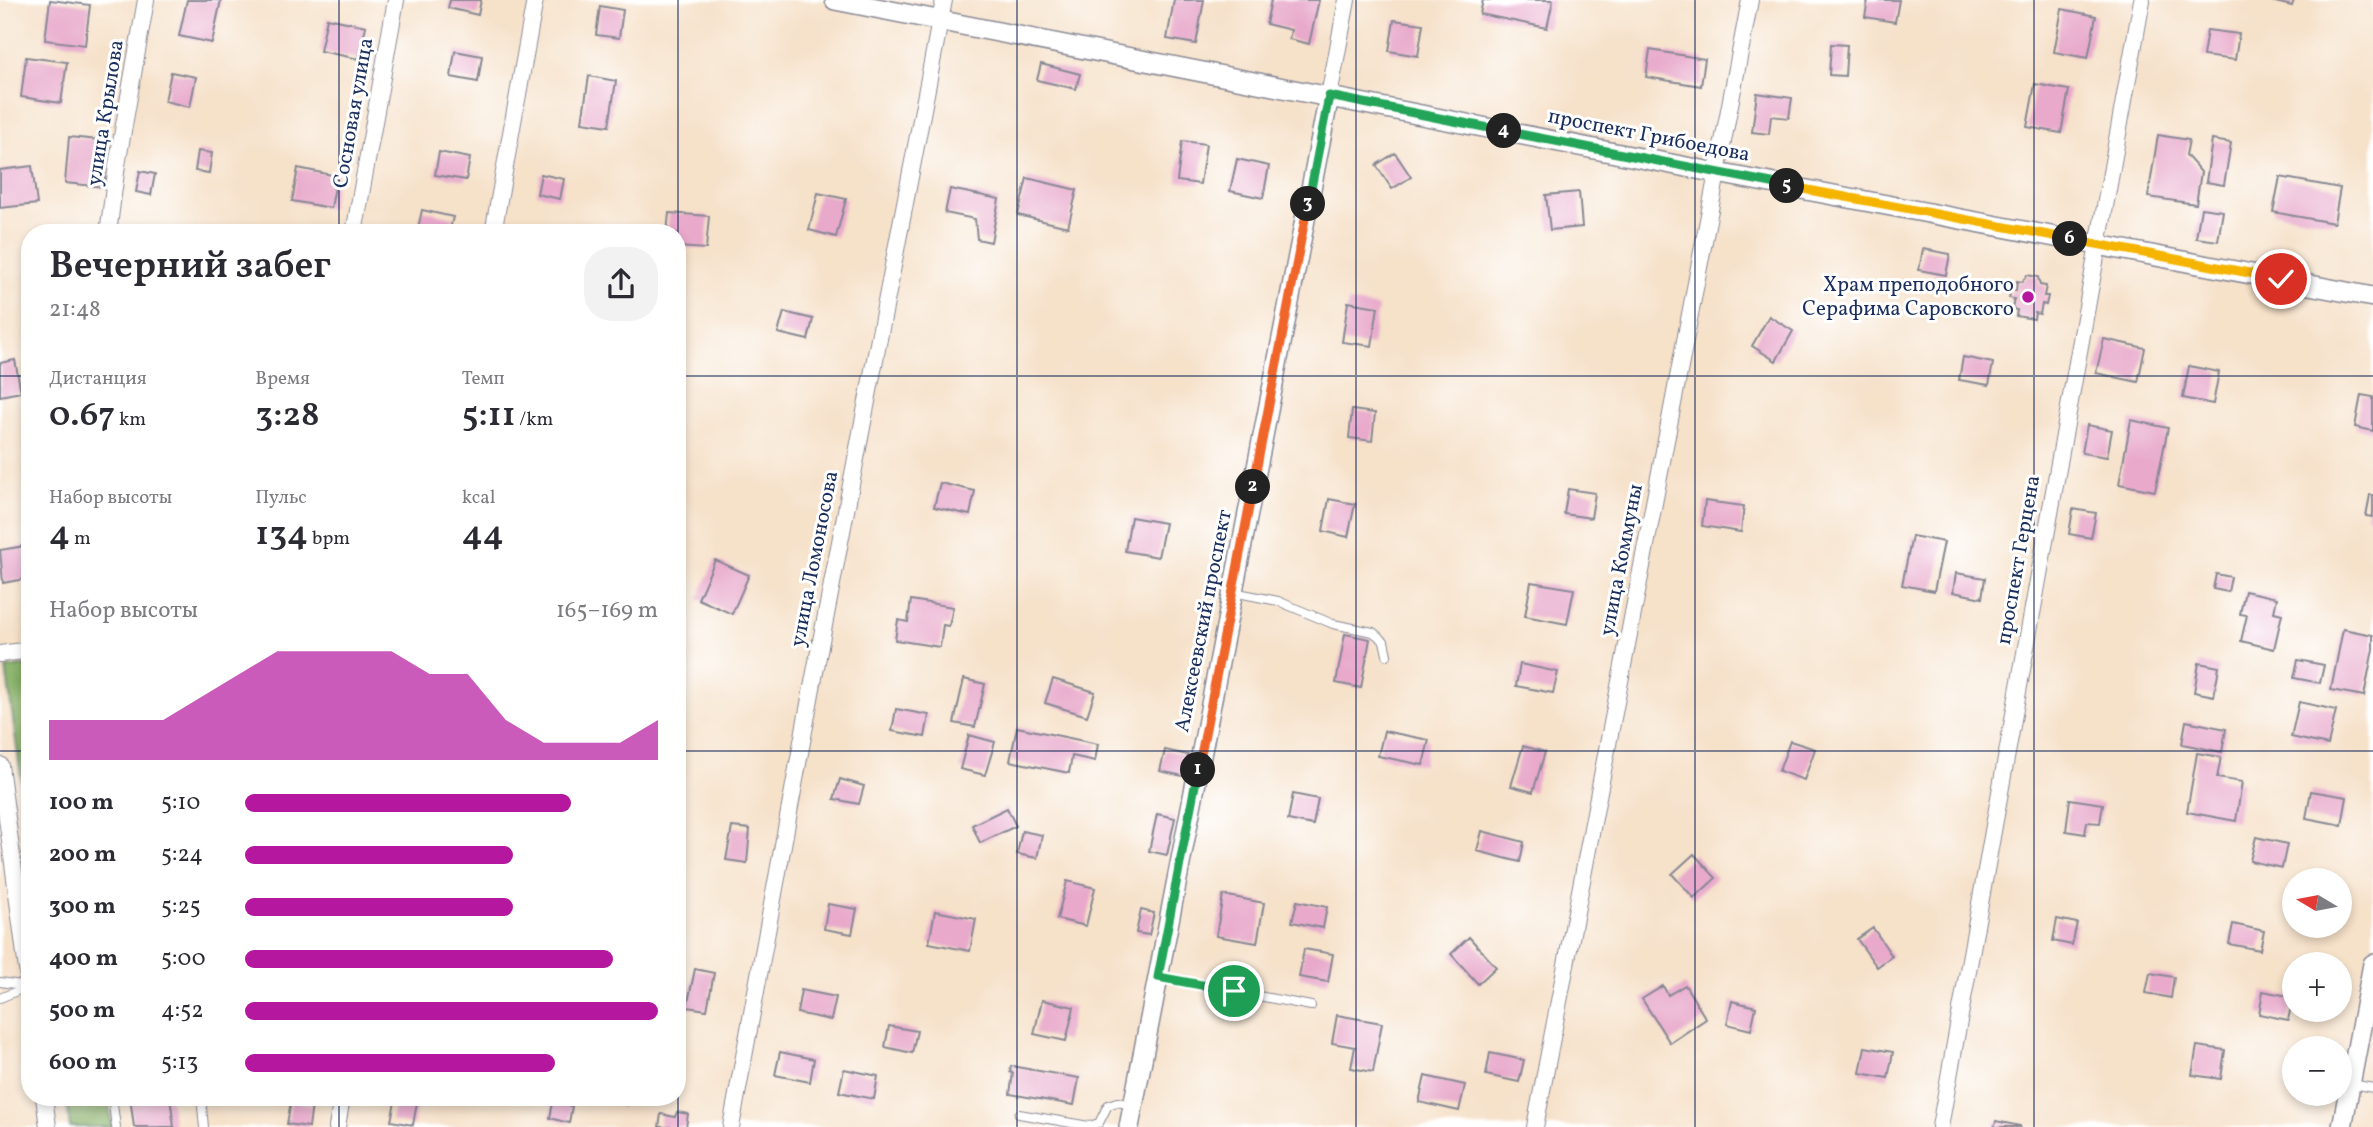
<!DOCTYPE html>
<html lang="ru">
<meta charset="utf-8">
<style>
body{margin:0;font-family:Vollkorn,serif;background:#f2f2f3;color:#2b2b33;height:100vh;display:flex;flex-direction:column;font-size:26px;white-space:nowrap}
*{box-sizing:border-box;margin:0}
p{font-size:23px;color:#7c7c81}
.icon{flex:none;width:38px;height:38px;fill:none;stroke:currentColor;stroke-width:2;stroke-linecap:round;stroke-linejoin:round}
.map{position:relative;flex:1;overflow:hidden}
.drawer{position:absolute;left:21px;top:224px;width:665px;height:882px;display:flex;flex-direction:column;background:#fff;border-radius:28px;box-shadow:0 4px 10px #0003}
.drawer>*{flex:none}
.needle{width:46px;rotate:280deg}
.buttons{position:absolute;left:2282px;top:868px;display:grid;gap:14px}
.buttons a{display:grid;place-items:center;width:70px;height:70px;border-radius:50%;background:#fff;box-shadow:0 4px 10px #0003;font-size:35px}
.pin{position:absolute;display:grid;place-items:center;width:60px;height:60px;color:#fff;margin:-30px;border:4px solid #fff;border-radius:50%;box-shadow:0 2px 7px #0007}
.km{position:absolute;width:35px;height:35px;margin:-18px;border-radius:50%;background:#222;color:#fff;font-size:19px;line-height:35px;text-align:center}
.round{display:grid;place-items:center;flex:none;width:74px;height:74px;border-radius:28px;background:#f2f2f3}
.headline{display:flex;align-items:center;justify-content:space-between;height:119px;padding:0 28px}
h1{font-size:38px;font-weight:600;line-height:52px}
.stats{display:grid;grid-template-columns:repeat(3,1fr);gap:10px;height:119px;padding:7px 28px}
.stats div{display:grid;align-content:center}
.stats b{font-size:35px;font-weight:600}
.stats small{font-size:19px;font-weight:400}
.stats p{font-size:19px}
.chart{height:196px;padding:14px 28px}
.chart p{display:flex;justify-content:space-between}
.chart svg{width:100%;height:126px;margin-top:7px;fill:#b5179e;opacity:.7}
ul{padding:0 28px;list-style:none;font-size:23px}
li{display:grid;grid-template-columns:112px 84px 1fr;align-items:center;height:52px}
li i{height:18px;border-radius:9px;background:#b5179e}
.map>svg:first-child{display:block}
.forest{fill:#87b066;stroke:#517062;stroke-width:2}
.building{fill:#e8a9cb}
.lines{fill:none;stroke-linecap:round;stroke-linejoin:round}
.service-casing{stroke:#888894;stroke-width:10}
.minor-casing{stroke:#888894;stroke-width:18}
.tertiary-casing{stroke:#888894;stroke-width:22}
.service{stroke:#fff;stroke-width:8}
.minor{stroke:#fff;stroke-width:16}
.tertiary{stroke:#fff;stroke-width:19}
.split-1-casing{stroke:#fff;stroke-width:14}
.split-2-casing{stroke:#fff;stroke-width:14}
.split-3-casing{stroke:#fff;stroke-width:14}
.split-4-casing{stroke:#fff;stroke-width:14}
.split-5-casing{stroke:#fff;stroke-width:14}
.split-6-casing{stroke:#fff;stroke-width:14}
.split-7-casing{stroke:#fff;stroke-width:14}
.split-1{stroke:#22a559;stroke-width:9}
.split-2{stroke:#f0652b;stroke-width:9}
.split-3{stroke:#f0652b;stroke-width:9}
.split-4{stroke:#22a559;stroke-width:9}
.split-5{stroke:#22a559;stroke-width:9}
.split-6{stroke:#f5b400;stroke-width:9}
.split-7{stroke:#f5b400;stroke-width:9}
.grid{fill:none;stroke:#1b2f5e;stroke-width:2;stroke-opacity:0.55}
.poi-dot{fill:#b5179e;stroke:#fff;stroke-width:2.5}
.labels{text-anchor:middle;dominant-baseline:central;stroke-width:6;stroke-linejoin:round;paint-order:stroke}
.street-label{font-size:21px;fill:#1b2f5e;stroke:#fff}
.poi-label{font-size:21px;fill:#1b2f5e;stroke:#fff;text-anchor:end}
</style>
<div class="map">
<svg width="2373" height="1127" viewBox="0 0 2373 1127">
<rect width="100%" height="100%" fill="#fff"/>
<filter id="ink" filterUnits="userSpaceOnUse"><feTurbulence type="fractalNoise" baseFrequency=".0143" numOctaves="2"/><feDisplacementMap in="SourceGraphic" scale="14" xChannelSelector="R" yChannelSelector="G"/><feConvolveMatrix kernelMatrix="1 2 1 2 8 2 1 2 1" color-interpolation-filters="sRGB"/></filter>
<filter id="wash" filterUnits="userSpaceOnUse"><feTurbulence type="fractalNoise" baseFrequency=".00686" numOctaves="4" result="noise"/><feDisplacementMap in="SourceGraphic" scale="28" xChannelSelector="R" yChannelSelector="G"/><feGaussianBlur stdDeviation="1.57" result="paint"/><feColorMatrix in="noise" values="0 0 0 0 0 0 0 0 0 0 0 0 0 0 0 0 0 1.4 0 .05"/><feComposite in="paint" operator="in"/></filter>
<g filter="url(#wash)">
<rect width="100%" height="100%" fill="#f6e1c9"/>
<path class="forest" d="M30,665V843L6,668Z
M66,1097H108L112,1127H70Z"/>
<g id="blocks">
<path class="building" d="M50,0L90,5L85,45L45,40Z
M187,0H221L212,43L179,36Z
M450,0H481L478,15L448,8Z
M1174,0H1204L1196,44L1167,39Z
M1271,0H1319L1309,44L1289,39L1291,30L1266,24Z
M1483,0H1553L1547,28L1480,14Z
M1868,0H1899L1895,22L1865,17Z
M2267,0H2294L2292,6Z
M600,6L623,10L619,38L596,35Z
M2062,9L2096,16L2088,58L2054,52Z
M327,18L366,26L359,59L320,51Z
M1394,20L1423,24L1418,56L1389,51Z
M2207,30L2239,34L2235,60L2203,56Z
M1831,44L1847,45L1845,76L1829,75Z
M1650,50L1705,59L1701,86L1646,77Z
M455,51L482,56L478,82L451,77Z
M26,57L67,62L61,103L21,97Z
M1041,64L1080,74L1076,89L1037,80Z
M171,72L196,77L190,107L165,101Z
M589,76L616,81L609,126L582,122Z
M2035,84L2069,90L2061,133L2027,127Z
M1757,93L1792,98L1789,118L1771,116L1769,134L1752,132Z
M2158,135L2189,140L2186,155L2201,172L2196,204L2148,197Z
M69,137L108,141L104,187L65,183Z
M2212,140L2231,143L2224,185L2206,182Z
M1182,141L1206,144L1200,184L1177,181Z
M198,151L212,153L209,173L195,171Z
M439,152L470,158L466,180L435,175Z
M1395,153L1411,177L1392,189L1376,165Z
M1237,159L1269,166L1263,198L1230,191Z
M32,166L37,204L0,208V170Z
M298,168L337,176L331,208L292,201Z
M140,171L155,174L151,195L136,192Z
M541,174L564,179L560,199L537,194Z
M2280,177L2340,188L2334,223L2273,212Z
M1027,178L1077,190L1068,227L1018,215Z
M950,189L999,199L991,242L977,239L975,219L945,213Z
M1579,192L1582,227L1550,230L1546,195Z
M818,193L846,199L836,237L809,230Z
M2201,208L2223,211L2218,241L2196,238Z
M422,210L453,217L449,233H417Z
M669,213L709,216L706,249L677,247V233H667Z
M1923,249L1950,254L1946,275L1919,270Z
M2027,275L2038,277L2040,285L2046,286L2044,296H2048L2046,305L2042,304L2040,314L2035,313L2034,319L2016,316L2017,310L2012,309L2014,299L2009,298L2011,290L2016,291L2017,281L2022,282Z
M1348,302L1378,307L1372,346L1342,342Z
M784,312L813,319L808,340L778,333Z
M1769,316L1793,331L1776,361L1752,346Z
M2104,339L2145,348L2138,382L2096,373Z
M1963,357L1993,363L1989,385L1959,380Z
M15,360L21,392L0,396V363Z
M2189,366L2219,372L2213,404L2183,398Z
M2361,395L2373,397V431L2355,427Z
M1352,410L1375,413L1372,441L1349,438Z
M2131,420L2168,428L2155,491L2119,484Z
M2087,425L2112,430L2107,457L2082,453Z
M940,483L975,491L970,515L934,507Z
M1568,489L1595,493L1591,518L1564,514Z
M2370,495H2373V517L2366,516Z
M1329,499L1355,504L1348,537L1323,531Z
M1705,501L1744,506L1741,532L1702,526Z
M2073,509L2096,513L2091,538L2069,534Z
M1131,517L1165,523L1158,557L1125,551Z
M1912,536L1944,542L1934,591L1902,585Z
M25,546L30,578L3,583L0,550Z
M715,560L749,575L732,614L698,599Z
M1956,573L1985,578L1982,598L1953,592Z
M2216,574L2231,577L2228,592L2213,589Z
M1531,582L1574,589L1567,624L1525,616Z
M2245,591L2277,598L2274,612L2282,614L2274,649L2241,641L2247,615L2240,614Z
M911,600L953,607L949,626L943,625L940,647L895,640L898,620L908,622Z
M2343,629L2373,635V649L2364,696L2331,690Z
M1345,634L1370,639L1361,688L1336,683Z
M2298,660L2324,665L2320,683L2294,678Z
M2199,663L2219,667L2214,696L2194,692Z
M1520,664L1558,672L1553,693L1516,686Z
M964,679L985,684L975,727L954,723Z
M1053,679L1095,692L1087,716L1045,703Z
M2299,702L2336,710L2328,745L2291,737Z
M896,709L929,715L925,737L892,731Z
M2186,721L2226,729L2222,752L2182,744Z
M1017,727L1098,744L1095,761L1072,756L1069,773L1010,761Z
M1384,731L1429,740L1423,765L1378,756Z
M969,735L995,742L985,775L960,769Z
M1790,741L1815,749L1804,780L1779,771Z
M1523,746L1545,752L1533,792L1511,786Z
M1165,750L1188,755L1183,776L1160,771Z
M2197,753L2221,757L2217,778L2242,782L2236,821L2187,812Z
M840,779L864,786L859,804L834,799Z
M2311,791L2347,797L2342,825L2306,818Z
M1293,794L1318,799L1313,825L1288,820Z
M2070,799L2103,804L2100,823L2087,822L2085,834L2066,831Z
M1007,808L1016,826L980,843L972,825Z
M1157,814L1175,818L1167,855L1149,851Z
M732,827L750,829L747,863L726,860Z
M1022,831L1042,835L1037,858L1017,854Z
M1482,831L1524,842L1520,862L1477,851Z
M2256,837L2287,844L2282,868L2250,861Z
M1694,854L1716,878L1694,898L1672,874Z
M1067,881L1095,888L1086,926L1057,919Z
M1223,895L1264,903L1257,943L1216,936Z
M1297,901L1327,907L1323,928L1292,922Z
M828,904L857,909L852,934L824,929Z
M1141,910L1154,913L1149,935L1136,933Z
M935,911L976,919L970,951L929,943Z
M2057,919L2077,923L2072,945L2053,941Z
M2233,924L2264,931L2260,950L2229,944Z
M1873,928L1892,956L1877,967L1857,939Z
M1469,937L1496,967L1478,984L1451,954Z
M1304,949L1333,954L1328,982L1299,977Z
M695,969L714,973L707,1010L687,1007Z
M2150,973L2174,977L2171,998L2146,993Z
M1685,985L1706,1019L1670,1043L1642,999L1663,986L1668,995Z
M801,990L836,997L831,1020L797,1013Z
M2263,991L2293,997L2288,1020L2259,1014Z
M1042,1000L1074,1007L1066,1041L1034,1034Z
M1732,1001L1756,1007L1751,1030L1727,1024Z
M1337,1015L1382,1023L1373,1072L1351,1068L1355,1047L1332,1043Z
M889,1026L917,1031L912,1053L885,1047Z
M2197,1046L2225,1050L2221,1079L2192,1075Z
M1865,1047L1893,1052L1888,1078L1860,1073Z
M780,1052L814,1059L810,1082L775,1075Z
M1490,1053L1524,1060L1519,1082L1486,1075Z
M1011,1066L1079,1078L1074,1105L1010,1094L1013,1073L1010,1072Z
M844,1069L878,1076L874,1099L839,1092Z
M1425,1076L1465,1085L1459,1111L1419,1102Z
M130,1097H170L174,1127H134Z
M396,1097H418L413,1125L391,1121Z
M597,1097H628L627,1105L597,1099Z
M291,1101L312,1105L309,1127L287,1124Z
M553,1102L572,1106L569,1123L550,1118Z
M677,1112L688,1114L686,1127H659L661,1114L675,1117Z
M1996,1121L2020,1126V1127H1994Z"/>
</g>
</g>
<g filter="url(#ink)">
<use href="#blocks" fill-opacity="0" stroke="#888894" stroke-width="2"/>
<g class="lines">
<g class="service-casing">
<path id="service" d="M1233,592L1278,601L1333,624L1373,632L1384,641L1387,655
M15,881L30,884
M1159,977L1311,1006
M0,982L28,986
M0,998L29,986
M2352,1084L2373,1088
M112,1097L116,1127
M201,1097L204,1127
M1019,1114L1089,1126L1099,1123L1108,1105L1117,1102L1133,1105"/>
</g>
<g class="minor-casing">
<path id="minor" d="M1329,96L1347,0
M108,233L117,165L146,0
M354,233L396,0
M493,233L535,0
M0,654L30,650
M0,765L30,992
M44,1097L48,1127
M337,1127L342,1097
M731,1127L811,693L944,0
M1535,1127L1750,0
M1940,1127L2142,0"/>
</g>
<g class="tertiary-casing">
<path id="tertiary" d="M835,0L1717,173L2373,297
M1129,1127L1329,96
M2342,1127L2373,964"/>
</g>
<use href="#service" class="service"/>
<use href="#minor" class="minor"/>
<use href="#tertiary" class="tertiary"/>
</g>
</g>
<g class="lines" filter="url(#ink)">
<g class="split-1-casing">
<path id="split-1" d="M1198,770L1158,977L1234,991"/>
</g>
<g class="split-2-casing">
<path id="split-2" d="M1198,770L1253,487"/>
</g>
<g class="split-3-casing">
<path id="split-3" d="M1253,487L1308,204"/>
</g>
<g class="split-4-casing">
<path id="split-4" d="M1308,204L1329,96L1504,131"/>
</g>
<g class="split-5-casing">
<path id="split-5" d="M1504,131L1787,186"/>
</g>
<g class="split-6-casing">
<path id="split-6" d="M1787,186L2070,239"/>
</g>
<g class="split-7-casing">
<path id="split-7" d="M2070,239L2281,279"/>
</g>
<use href="#split-1" class="split-1"/>
<use href="#split-2" class="split-2"/>
<use href="#split-3" class="split-3"/>
<use href="#split-4" class="split-4"/>
<use href="#split-5" class="split-5"/>
<use href="#split-6" class="split-6"/>
<use href="#split-7" class="split-7"/>
</g>
<path class="grid" d="M339,0V233M678,0V1127M1017,0V1127M1356,0V1127M1695,0V1127M2034,0V1127M0,376H30M677,376H2373M0,751H30M677,751H2373M339,1097V1127"/>
<circle class="poi-dot" cx="2028" cy="297" r="7"/>
<g class="labels">
<g class="street-label">
<text transform="translate(106 113) rotate(-81)">улица Крылова</text>
<text transform="translate(354 113) rotate(-80)">Сосновая улица</text>
<text transform="translate(1649 136) rotate(11)">проспект Грибоедова</text>
<text transform="translate(815 559) rotate(-79)">улица Ломоносова</text>
<text transform="translate(1622 560) rotate(-79)">улица Коммуны</text>
<text transform="translate(2019 560) rotate(-80)">проспект Герцена</text>
<text transform="translate(1204 621) rotate(-79)">Алексеевский проспект</text>
</g>
<g class="poi-label">
<text x="2014" y="285">Храм преподобного<tspan x="2014" dy="24">Серафима Саровского</tspan></text>
</g>
</g>
</svg>
<div class="buttons">
<a><svg class="needle" viewBox="-14 -14 28 28"><path d="M0-13l5 13h-10z" fill="#e53935"/><path d="M0 13l5-13h-10z" fill="#7c7c81"/></svg></a>
<a>+</a>
<a>−</a>
</div>
<div class="pin" style="left:1234px;top:991px;background:#1e9e55"><svg class="icon" aria-label="arrive" viewBox="0 0 24 24"><path d="M6 21V4h12l-3 4 3 4H6"/></svg></div>
<div class="pin" style="left:2281px;top:279px;background:#d93025"><svg class="icon" aria-label="check" viewBox="0 0 24 24"><path d="M5 12l5 5 9-10"/></svg></div>
<b class="km" style="left:1198px;top:770px">1</b>
<b class="km" style="left:1253px;top:487px">2</b>
<b class="km" style="left:1308px;top:204px">3</b>
<b class="km" style="left:1504px;top:131px">4</b>
<b class="km" style="left:1787px;top:186px">5</b>
<b class="km" style="left:2070px;top:239px">6</b>
<section class="drawer">
<div class="headline"><div><h1>Вечерний забег</h1><p>21:48</p></div><a class="round"><svg class="icon" aria-label="share" viewBox="0 0 24 24"><path d="M12 15V3M7 8l5-5 5 5M5 13v7h14v-7"/></svg></a></div>
<div class="stats">
<div><p>Дистанция</p><b>0.67<small> km</small></b></div>
<div><p>Время</p><b>3:28</b></div>
<div><p>Темп</p><b>5:11<small> /km</small></b></div>
</div>
<div class="stats">
<div><p>Набор высоты</p><b>4<small> m</small></b></div>
<div><p>Пульс</p><b>134<small> bpm</small></b></div>
<div><p>kcal</p><b>44</b></div>
</div>
<div class="chart"><p><span>Набор высоты</span>165–169 m</p>
<svg viewBox="0 0 160 44" preserveAspectRatio="none"><path d="M0 44V30L10 30L20 30L30 30L40 22L50 14L60 6L70 6L80 6L90 6L100 14L110 14L120 30L130 38L140 38L150 38L160 30V44z"/></svg>
</div>
<ul>
<li><b>100 m</b>5:10<i style="width:79%"></i></li>
<li><b>200 m</b>5:24<i style="width:65%"></i></li>
<li><b>300 m</b>5:25<i style="width:65%"></i></li>
<li><b>400 m</b>5:00<i style="width:89%"></i></li>
<li><b>500 m</b>4:52<i style="width:100%"></i></li>
<li><b>600 m</b>5:13<i style="width:75%"></i></li>
</ul>
</section>
</div>
